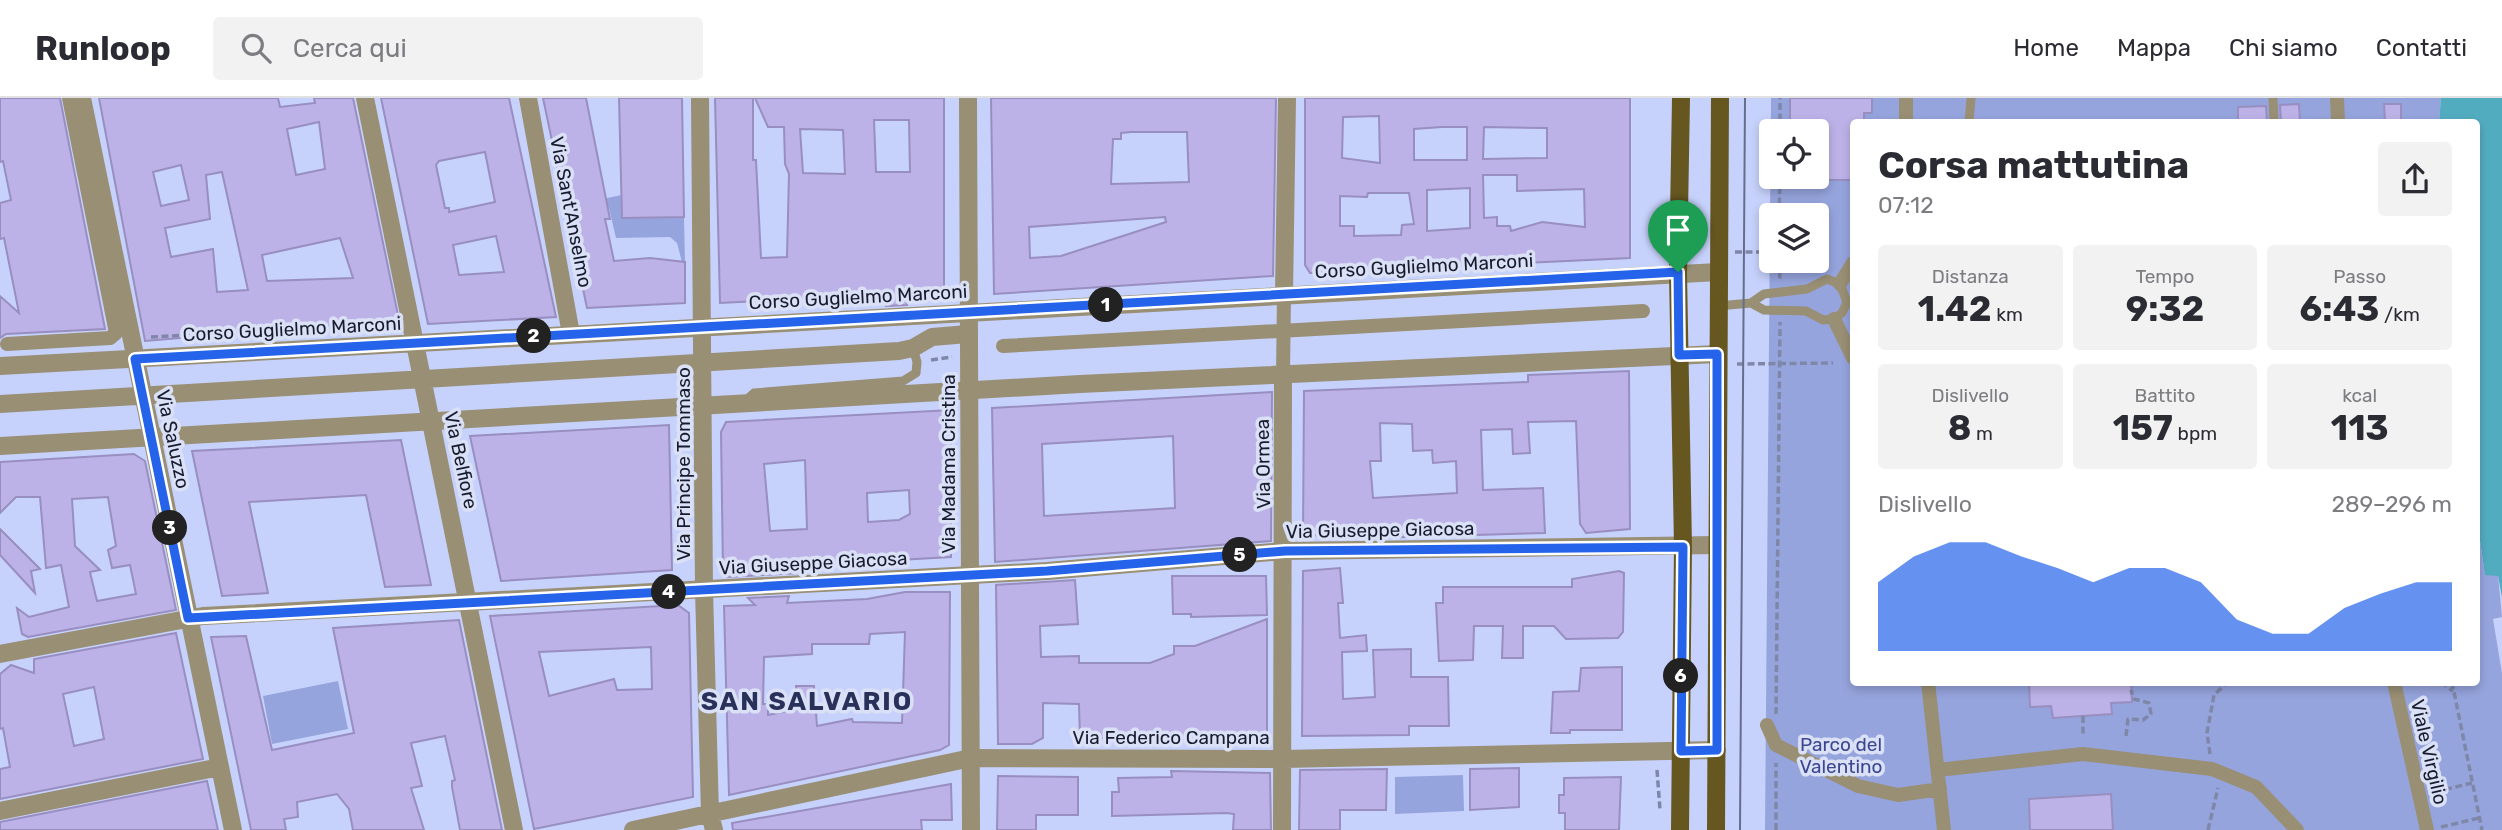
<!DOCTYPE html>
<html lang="it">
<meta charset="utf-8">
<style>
body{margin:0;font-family:Rubik,sans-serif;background:#f2f2f3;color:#2b2b33;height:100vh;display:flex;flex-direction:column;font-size:26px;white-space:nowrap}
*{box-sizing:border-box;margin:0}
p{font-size:23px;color:#7c7c81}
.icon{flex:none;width:38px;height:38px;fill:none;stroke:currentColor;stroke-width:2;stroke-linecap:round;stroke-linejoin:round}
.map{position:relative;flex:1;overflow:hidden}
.details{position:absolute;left:1850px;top:21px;width:630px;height:567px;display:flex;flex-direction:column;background:#fff;border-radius:7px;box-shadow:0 4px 10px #0003}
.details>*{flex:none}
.tools{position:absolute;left:1759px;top:21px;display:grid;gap:14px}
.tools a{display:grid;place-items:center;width:70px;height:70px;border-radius:7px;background:#fff;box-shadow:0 4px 10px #0003;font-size:35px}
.pin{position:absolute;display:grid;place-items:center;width:60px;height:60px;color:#fff;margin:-72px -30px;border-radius:50% 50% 50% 0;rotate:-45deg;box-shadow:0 0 7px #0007}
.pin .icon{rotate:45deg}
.km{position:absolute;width:35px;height:35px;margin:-18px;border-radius:50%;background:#222;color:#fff;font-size:19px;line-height:35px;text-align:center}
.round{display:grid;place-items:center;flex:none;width:74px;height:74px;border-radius:7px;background:#f2f2f3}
.summary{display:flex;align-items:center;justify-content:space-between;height:119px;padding:0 28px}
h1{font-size:38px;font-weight:700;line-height:52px}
.stats{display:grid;grid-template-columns:repeat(3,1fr);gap:10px;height:119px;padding:7px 28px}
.stats div{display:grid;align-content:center;border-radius:7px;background:#f2f2f3;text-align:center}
.stats b{font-size:35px;font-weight:700}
.stats small{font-size:19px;font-weight:400}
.stats p{font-size:19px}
.chart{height:196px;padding:14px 28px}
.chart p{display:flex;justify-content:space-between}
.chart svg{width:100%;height:126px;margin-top:7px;fill:#2563eb;opacity:.7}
header{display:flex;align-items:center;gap:42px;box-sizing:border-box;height:98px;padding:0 35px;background:#fff;border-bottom:2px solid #e1e1e2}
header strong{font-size:33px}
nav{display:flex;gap:38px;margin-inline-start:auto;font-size:24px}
.search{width:490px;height:63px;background:#f2f2f3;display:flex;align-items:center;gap:18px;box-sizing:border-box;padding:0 24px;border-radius:7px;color:#7c7c81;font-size:26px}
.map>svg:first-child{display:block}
.green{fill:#96a4dd;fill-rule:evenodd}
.water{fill:#52acbf}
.building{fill:#bcb2e7;stroke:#988ec0;stroke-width:2;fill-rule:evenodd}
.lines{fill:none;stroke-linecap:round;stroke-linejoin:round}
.path{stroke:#7f87a8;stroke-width:3.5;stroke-dasharray:7 3.5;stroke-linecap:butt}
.service{stroke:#988f74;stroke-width:9}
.pedestrian{stroke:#988f74;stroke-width:14}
.minor{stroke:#988f74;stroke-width:18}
.tertiary{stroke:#988f74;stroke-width:18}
.primary{stroke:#66561f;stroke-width:18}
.tram{stroke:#666d8b;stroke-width:2}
.route-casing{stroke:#fff;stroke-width:14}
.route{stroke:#2563eb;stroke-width:9}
.labels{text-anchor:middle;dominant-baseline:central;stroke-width:7;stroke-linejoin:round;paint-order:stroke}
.street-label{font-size:19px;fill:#171b2e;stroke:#dae0f5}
.park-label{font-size:19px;fill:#3c4790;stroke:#dae0f5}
.district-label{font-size:26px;font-weight:bold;letter-spacing:2px;fill:#29315a;stroke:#dae0f5}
</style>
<header>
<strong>Runloop</strong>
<div class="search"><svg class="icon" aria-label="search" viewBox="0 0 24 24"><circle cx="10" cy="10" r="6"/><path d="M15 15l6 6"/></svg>Cerca qui</div>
<nav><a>Home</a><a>Mappa</a><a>Chi siamo</a><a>Contatti</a></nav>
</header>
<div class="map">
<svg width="2502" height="732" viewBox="0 0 2502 732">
<rect width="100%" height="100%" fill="#c7d2fc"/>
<path class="green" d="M1771,0H2441L2439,24H1853V584H2476V415L2485,477H2498L2502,519L2493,521L2502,575V732H1765ZM1771,33H1816V79H1771ZM1771,117H1816V163H1771Z
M622,97L623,120L684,119L685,165L682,164L677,145L670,139L616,140L609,110H604L602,101Z
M338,583L348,631L272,646L263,598Z
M1463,677L1464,713L1395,716V679Z"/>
<path class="water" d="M2441,0H2502V499L2498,478L2485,477L2476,415V24H2439Z"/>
<path class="building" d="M0,0H60L105,231L6,236L0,240V198L19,215L4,140L0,141V105L11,102L3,63L0,64Z
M99,0H278L280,9L315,5L314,0H353L399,222L145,243ZM319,24L325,71L296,77L287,31ZM181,67L189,102L161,108L153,74ZM222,74L248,192L217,194L213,151L171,159L165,130L210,121L206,77ZM340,140L353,180L267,183L262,157Z
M381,0H509L556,219L428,226ZM485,54L495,104L449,114V110H445L436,67L439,63ZM496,138L504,174L459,177L453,147Z
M543,0H586L610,121H605L614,163L650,160L685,164V205L587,210Z
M619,0H682L684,119L622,120Z
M715,0H753V62H756L761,160L787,159L789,76L785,66L784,29H768L755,0H944V192L906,195L907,207L886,208L884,197L720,205ZM874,22H909L910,74H876ZM800,31L843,32L845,76L803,75Z
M991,0H1276L1273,178L994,196ZM1131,34H1187L1189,84L1111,86L1113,41H1121V35ZM1165,119L1166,124L1061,158L1030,160L1029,129Z
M1305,0H1630V160L1310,175L1305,167ZM1379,18L1380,65L1342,60L1343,19ZM1442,29H1467V62H1414V31ZM1484,29L1547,30V60L1483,61ZM1483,77H1517V93L1584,91L1585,129L1542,124L1511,133L1510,128H1497V119L1484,120ZM1470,90V130L1427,133V92ZM1368,95H1409L1414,126L1402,127L1401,137L1354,138V128H1340V98L1367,99Z
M1790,0H1872V15H1864V24H1853V82H1816V33H1790Z
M2299,6L2300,24H2281L2280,7Z
M2384,6H2401V24H2385Z
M2266,8L2267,24H2238V9Z
M1629,273L1630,431L1586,435L1580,426L1576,323L1528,324L1530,355L1513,356L1512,331L1481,332L1483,392L1543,390L1545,435L1375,440V435L1303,438L1304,293L1528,284V277ZM1380,325L1412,326L1413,353L1432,352L1433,365L1456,363L1457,395L1373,400L1370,363H1381Z
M1272,294L1271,443L995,464L992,310ZM1173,338L1175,410L1044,418L1042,346Z
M951,312V459L809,467L799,475L727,479L723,474L721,334L726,324ZM805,362L807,431L770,433L764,366ZM909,392L910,416L899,422L868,424L867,395Z
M669,327L672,472L501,483L470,338Z
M401,342L431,487L385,489L366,397L249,404L268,495L222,498L192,353Z
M134,356L145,363L176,512L28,539L22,536L17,510L29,519L69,509L61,467L46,470L40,399H16L0,415V364ZM108,399L116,448L108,452L112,470L130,467L136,496L97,503L90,474L100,472L75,448L72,401Z
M0,431L40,471L31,473L35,495L0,457Z
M1340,470L1343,505H1338L1340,540L1366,537L1367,553L1342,554L1343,601L1375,599L1373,552L1411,551V579H1448L1449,628H1409V637L1302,638L1303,473Z
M1619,473L1624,475L1623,534L1618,540L1566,541L1554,528H1523V560H1502L1503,528H1474L1473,562L1439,563L1436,505H1443V489H1572V481Z
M1172,478H1266L1267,517L1191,519V516H1173Z
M1075,482L1078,526L1040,528L1041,559L1079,558V565H1150L1174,556V548H1195L1267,521V642L1080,640L1079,606L1043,605V640L1032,646H998L996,487Z
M905,494H950L949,647L940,652L729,697L724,508L755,507L748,500L789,498L787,505L867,501ZM905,534L902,625L853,624L852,621L817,628L814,588H796L798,611L768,617V606H763L764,559L812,556V546H869L870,536Z
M678,507L689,515L693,699L534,731L490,518ZM651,549L652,591L617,592L614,581L549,598L539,554Z
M459,522L502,732H460L452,689V683L455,682L445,638L411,645L422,688L411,690L424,732H353L349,711L337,696L297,704L298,719L284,721L286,732H251L211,539L246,538L272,652L354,635L333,530Z
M176,535L203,661L0,701V671L10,669L3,630L0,631V576L11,567L34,575V561ZM94,589L104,641L74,648L63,596Z
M1622,569V632H1570V635H1551L1553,594L1579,593L1581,570Z
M2029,584H2131L2132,604L2111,605L2112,616L2053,620L2051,608L2030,609Z
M1519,670V709L1470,712V671Z
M1387,671L1386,712H1340V732H1299L1300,672Z
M1171,673L1270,675L1271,732H1233L1234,716L1227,715L1112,718V694H1119L1118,680L1172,679Z
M998,678L1078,679V717H1036V732H997Z
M1621,679L1619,732H1565V715H1559V697H1564V680Z
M207,683L218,732H0V724Z
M951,686L952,722H921L922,732H733L732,725Z
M2111,696L2113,732H2030L2029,701Z"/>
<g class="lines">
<path class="path" d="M1780,33V0
M1779,117L1780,79
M1735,154H1771
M1779,163L1780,182
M151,239L394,226
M931,262L952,259
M1737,266L1833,265
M2441,584L2453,593
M2452,584L2482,732
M1776,616L1780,224
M2083,618V636
M2126,638L2128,621L2143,622L2151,616L2149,605L2134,601L2131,592
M2210,656L2207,635L2214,597L2228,584
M1657,672L1660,712
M2435,694L2472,685
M2441,729L2479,720
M1776,732V665
M2208,732L2218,690"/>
<path class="service" d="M2273,0L2274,24
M1969,24L1971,0
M1718,208L1751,205L1764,212L1806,213L1823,222L1834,221L1842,215L1847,204L1840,186L1827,181L1807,191L1764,196L1751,205
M744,304L754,295L903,283L916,275L917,264L913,250"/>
<path class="pedestrian" d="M1906,0V24
M2337,0L2338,24
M1840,186L1853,165
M1834,221L1853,260
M7,246L110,240L116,235L69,0
M1003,248L1643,213
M1283,276L1284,196
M1928,584L1944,732
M2394,584L2427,732
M1767,627L1776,647L1858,688L1898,697L1940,691
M1938,672L2083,656L2212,671L2256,689L2297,732"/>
<path class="minor" d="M82,0L233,732
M365,0L514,732
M528,0L571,236
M700,0L704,492L710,716L714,732
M1284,196L1287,0
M0,268L1718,174
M0,306L899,253L913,250L932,239L968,236
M0,348L1080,286L1717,256
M0,556L203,518L1047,473L1285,453L1716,447
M0,713L220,669
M633,732L971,660L1283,661L1717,652
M1282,732L1283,276"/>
<path class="tertiary" d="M968,0L971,732"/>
<path class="primary" d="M1680,732L1683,449L1678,175L1681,0
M1716,732L1720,0"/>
<path class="tram" d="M1740,732L1745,0"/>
</g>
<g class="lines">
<g class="route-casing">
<path id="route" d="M1678,174L1679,257L1717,256V652L1681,653L1683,449L1285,453L1047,473L188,520L135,261Z"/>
</g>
<use href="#route" class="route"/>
</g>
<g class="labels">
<g class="street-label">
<text transform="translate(571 114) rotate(79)">Via Sant'Anselmo</text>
<text transform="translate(1424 168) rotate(-3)">Corso Guglielmo Marconi</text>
<text transform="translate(858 199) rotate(-3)">Corso Guglielmo Marconi</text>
<text transform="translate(292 231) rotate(-3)">Corso Guglielmo Marconi</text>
<text transform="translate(173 341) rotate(78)">Via Saluzzo</text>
<text transform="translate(461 362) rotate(78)">Via Belfiore</text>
<text transform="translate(683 366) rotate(-90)">Via Principe Tommaso</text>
<text transform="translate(948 366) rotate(-90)">Via Madama Cristina</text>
<text transform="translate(1263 366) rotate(-91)">Via Ormea</text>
<text transform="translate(1380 432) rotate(-1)">Via Giuseppe Giacosa</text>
<text transform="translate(813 465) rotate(-3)">Via Giuseppe Giacosa</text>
<text x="1171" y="639">Via Federico Campana</text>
<text transform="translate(2429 654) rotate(77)">Viale Virgilio</text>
</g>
<g class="park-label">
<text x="1841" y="646">Parco del<tspan x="1841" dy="22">Valentino</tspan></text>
</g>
<g class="district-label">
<text x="807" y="603">SAN SALVARIO</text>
</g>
</g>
</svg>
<div class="tools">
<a><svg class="icon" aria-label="locate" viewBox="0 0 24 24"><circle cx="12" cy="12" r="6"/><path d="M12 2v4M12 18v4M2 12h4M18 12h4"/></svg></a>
<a><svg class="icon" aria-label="layers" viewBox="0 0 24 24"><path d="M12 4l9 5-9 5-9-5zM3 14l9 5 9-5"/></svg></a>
</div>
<div class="pin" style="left:1678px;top:174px;background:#1e9e55"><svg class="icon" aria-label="arrive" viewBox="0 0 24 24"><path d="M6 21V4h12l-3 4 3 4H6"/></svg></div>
<b class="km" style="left:1106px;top:207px">1</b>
<b class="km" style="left:534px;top:238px">2</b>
<b class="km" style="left:170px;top:430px">3</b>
<b class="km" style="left:669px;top:494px">4</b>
<b class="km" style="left:1240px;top:457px">5</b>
<b class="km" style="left:1681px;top:578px">6</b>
<section class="details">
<div class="summary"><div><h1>Corsa mattutina</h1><p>07:12</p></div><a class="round"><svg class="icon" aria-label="share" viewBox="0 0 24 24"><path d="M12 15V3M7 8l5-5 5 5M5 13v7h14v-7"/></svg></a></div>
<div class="stats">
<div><p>Distanza</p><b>1.42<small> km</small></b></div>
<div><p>Tempo</p><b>9:32</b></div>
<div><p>Passo</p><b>6:43<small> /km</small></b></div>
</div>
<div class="stats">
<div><p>Dislivello</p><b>8<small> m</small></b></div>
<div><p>Battito</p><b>157<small> bpm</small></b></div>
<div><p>kcal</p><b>113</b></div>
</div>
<div class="chart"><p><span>Dislivello</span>289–296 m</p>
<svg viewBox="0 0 160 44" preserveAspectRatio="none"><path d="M0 44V20L10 11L20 6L30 6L40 11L50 15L60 20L70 15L80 15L90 20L100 33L110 38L120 38L130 29L140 24L150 20L160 20V44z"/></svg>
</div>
</section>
</div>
